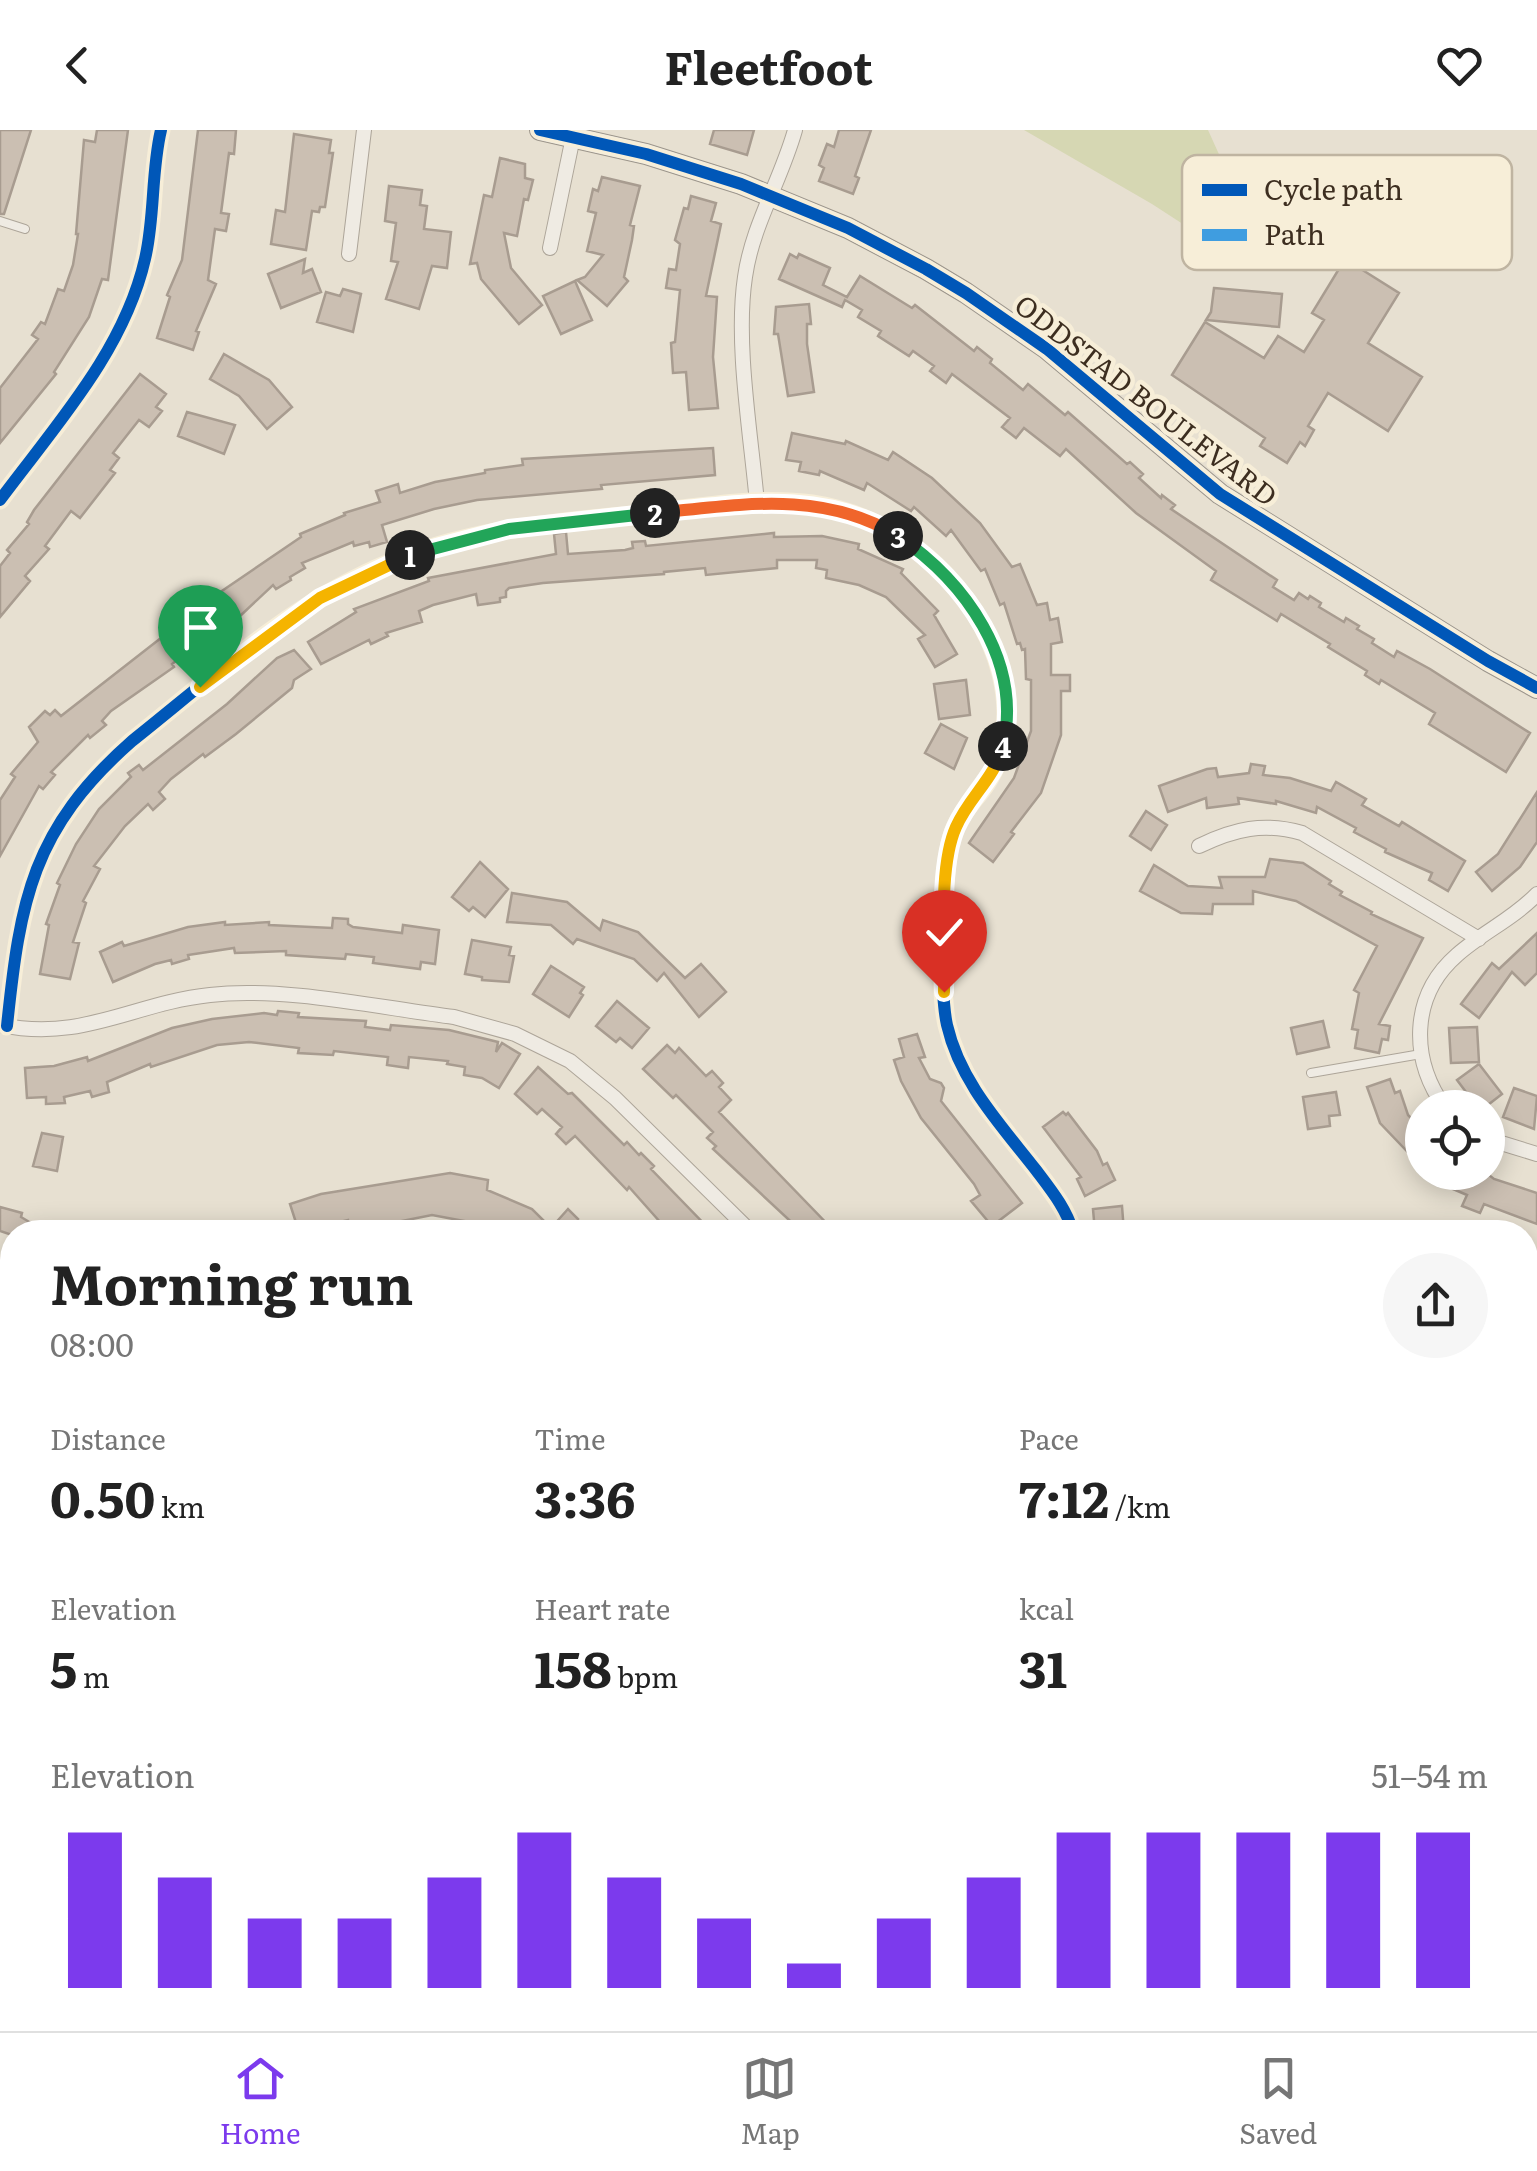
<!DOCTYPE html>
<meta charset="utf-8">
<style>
body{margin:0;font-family:Literata,serif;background:#f6f6f6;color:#222;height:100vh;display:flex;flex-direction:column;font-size:38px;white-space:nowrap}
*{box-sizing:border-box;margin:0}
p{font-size:32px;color:#767676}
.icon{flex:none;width:55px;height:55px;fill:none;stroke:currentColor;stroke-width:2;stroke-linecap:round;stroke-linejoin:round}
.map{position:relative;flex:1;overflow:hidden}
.side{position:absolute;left:0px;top:1090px;width:1538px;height:812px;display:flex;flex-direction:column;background:#fff;border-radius:40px 40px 0 0;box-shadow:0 5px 25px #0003}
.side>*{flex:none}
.fabs{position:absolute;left:1405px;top:960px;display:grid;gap:20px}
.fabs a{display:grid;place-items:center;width:100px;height:100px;border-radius:50%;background:#fff;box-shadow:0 5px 25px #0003;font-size:50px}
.pin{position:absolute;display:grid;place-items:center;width:85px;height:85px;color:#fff;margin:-102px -42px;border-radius:50% 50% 50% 0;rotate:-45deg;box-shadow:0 0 10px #0007}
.pin .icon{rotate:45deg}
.km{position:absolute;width:50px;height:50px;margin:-25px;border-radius:50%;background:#222;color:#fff;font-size:28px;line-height:50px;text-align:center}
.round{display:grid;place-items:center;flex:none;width:105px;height:105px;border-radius:52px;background:#f6f6f6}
.head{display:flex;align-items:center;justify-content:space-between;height:170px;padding:0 50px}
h1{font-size:55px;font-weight:700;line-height:75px}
.metrics{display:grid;grid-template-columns:repeat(3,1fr);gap:15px;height:170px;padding:10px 50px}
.metrics div{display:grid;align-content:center}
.metrics b{font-size:50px;font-weight:700}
.metrics small{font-size:28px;font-weight:400}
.metrics p{font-size:28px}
.chart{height:280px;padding:20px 50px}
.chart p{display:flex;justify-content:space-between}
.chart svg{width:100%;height:180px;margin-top:10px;stroke:#7c3aed;stroke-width:6}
header{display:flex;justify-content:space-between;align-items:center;height:130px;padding:0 50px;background:#fff;font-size:45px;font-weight:700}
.dock{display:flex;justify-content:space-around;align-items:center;height:140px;border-top:2px solid #e0e0e0;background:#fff;font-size:28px;color:#767676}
.dock a{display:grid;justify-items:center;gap:5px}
.dock .current{color:#7c3aed}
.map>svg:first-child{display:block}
.green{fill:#d6d7b3}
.building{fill:#cbbfb2;stroke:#a89c90;stroke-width:2.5}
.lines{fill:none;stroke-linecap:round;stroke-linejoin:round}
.lane-casing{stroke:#ada599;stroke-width:10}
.street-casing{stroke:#ada599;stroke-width:16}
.secondary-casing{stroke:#9c958a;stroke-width:22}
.lane{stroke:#efebe3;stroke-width:8}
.street{stroke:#efebe3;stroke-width:14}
.secondary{stroke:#efebe3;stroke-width:20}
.quiet{stroke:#3f9de0;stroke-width:10;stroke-dasharray:20 10;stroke-linecap:butt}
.cycleway-casing{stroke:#f7eed8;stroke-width:19}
.cycleway{stroke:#0057b8;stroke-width:12}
.split-1-casing{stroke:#fff;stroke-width:20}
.split-2-casing{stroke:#fff;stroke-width:20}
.split-3-casing{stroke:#fff;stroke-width:20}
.split-4-casing{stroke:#fff;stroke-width:20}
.split-5-casing{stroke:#fff;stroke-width:20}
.split-1{stroke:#f5b400;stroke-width:12}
.split-2{stroke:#22a559;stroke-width:12}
.split-3{stroke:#f0652b;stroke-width:12}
.split-4{stroke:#22a559;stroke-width:12}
.split-5{stroke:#f5b400;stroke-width:12}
.labels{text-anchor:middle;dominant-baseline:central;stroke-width:9;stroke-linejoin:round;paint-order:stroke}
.street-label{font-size:28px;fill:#3d2e20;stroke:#f7eed8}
.key{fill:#f7eed8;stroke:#bfb4a1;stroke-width:2.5}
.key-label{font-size:28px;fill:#3d2e20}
</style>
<header><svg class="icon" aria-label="back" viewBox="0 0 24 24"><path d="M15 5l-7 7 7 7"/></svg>Fleetfoot<svg class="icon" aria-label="heart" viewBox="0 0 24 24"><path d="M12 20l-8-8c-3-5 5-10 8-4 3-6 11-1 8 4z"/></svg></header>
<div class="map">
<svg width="1537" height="1901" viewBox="0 0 1537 1901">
<rect width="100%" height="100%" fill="#e7e0d1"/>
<path class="green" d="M1024,0H1208L1232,53L1226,122L1152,74Z"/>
<path class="building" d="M0,0H31L4,84H0Z
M97,0H128L108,150L102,149L89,187L54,242L56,244L0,313V258L38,209L32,205L41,192L45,194L58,159L64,161L73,135L78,104H76L84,10L95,12Z
M198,0H236L234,24L229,23L221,83L229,84L226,101L215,99L208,150L216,154L196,201L199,202L193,220L157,208L170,167L167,165L182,130Z
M714,0H754L747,25L710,14Z
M839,0H871L855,46L859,48L853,64L819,51L824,38L819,35L827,14L834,17Z
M294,4L331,10L329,23H333L325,77H320L319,82L312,81L306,120L271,114L276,80L285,82Z
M500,28L525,34V48L533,50L528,70L524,69L517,106L504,103L511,138L542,175L519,194L481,149L477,133L470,134L484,65L492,67Z
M602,47L640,56L630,95L634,96L632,110L624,147L628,151L607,176L577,150L585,147L603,125L587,121L596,83L588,81L593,59L598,61Z
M389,56L422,60L420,75L427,76L424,99L451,102L447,138L432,136L419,179L386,169L398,132L391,131L396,93L385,91Z
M691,66L716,73L711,91L721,94L706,166L717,167L713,227L718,278L689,280L686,242L673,243L671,213L675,212L680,160L666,158L669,139L676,140L680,114L675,110L684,78L688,79Z
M790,124L797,128L799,124L830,138L823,155L847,167L860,146L912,178L915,175L974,221L977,217L992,229L990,233L1023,260L1028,254L1065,285L1068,282L1127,334L1130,332L1143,344L1139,348L1161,368L1162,365L1175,375L1171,379L1277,450L1273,457L1294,470L1299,463L1308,469L1310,466L1321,473L1319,477L1344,492L1346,488L1359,496L1357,499L1374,509L1372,513L1394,527L1397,521L1430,539L1530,603L1506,642L1429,594L1435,583L1381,550L1379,554L1365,545L1367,541L1328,517L1330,514L1281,484L1277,491L1211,450L1216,441L1136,383L1066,319L1060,326L1024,298L1016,308L1002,297L1010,288L952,244L946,253L930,241L934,236L913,221L909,226L878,206L881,201L858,187L862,180L845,170L842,177L779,149Z
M305,129L303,143L312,139L321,162L281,178L268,144Z
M1345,129L1399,163L1368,213L1422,247L1388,301L1328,263L1308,296L1314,300L1305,316L1300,312L1287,333L1260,316L1265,308L1172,245L1205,192L1264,228L1278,206L1304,222L1324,190L1312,183Z
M575,151L592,190L561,204L543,166Z
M1214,158L1282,164L1279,197L1206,190L1211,182Z
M343,159L361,164L353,202L317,192L326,162L340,166Z
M809,174L811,194H807V214L814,262L788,266L778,204H774L776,177Z
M224,224L269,250L292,277L267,299L239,266L210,249Z
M140,244L166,264L156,277L162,281L149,297L139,290L113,323L119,328L110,340L115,343L80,388L71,381L45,416L49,419L25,446L30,451L0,487V436L10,423L7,420L29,394L27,392L34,380Z
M187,282L235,295L224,324L178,306Z
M792,303L845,314L846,311L888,330L893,322L932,348L980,393L1012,437L1020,434L1037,475L1047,473L1050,490L1058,488L1062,512L1051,514V545H1070V561H1061V605L1041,663L1011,702L1014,704L993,732L969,713L1014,648L1031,601V550L1026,549L1025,519L1022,520L1020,513L1017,514L1004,473L1000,475L985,439L981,441L951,400L946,406L914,377L911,381L867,353L864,360L820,341L819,345L799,341L801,332L786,330Z
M713,318L715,345L601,355L602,359L477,370L434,379L382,395L387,412L370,417L369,412L354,416L353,412L302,433L305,438L290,447L291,450L276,459L273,455L239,487L237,484L172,534L174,537L111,581L102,591L106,595L90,608L88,605L51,642L55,645L43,659L39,656L0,726V670L15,647L11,644L38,612L29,597L45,581L50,585L55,580L61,586L216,465L301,407L300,404L345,385L344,383L380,372L376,361L398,354L400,363L435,352L485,343V340L523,335L522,329Z
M566,402L568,424L625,420L633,418L632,412L645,411L646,416L774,403V407L822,406L859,414L858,419L903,439L901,443L938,481L934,485L957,524L935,537L918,509L925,505L886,467L859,455L826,448L827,440L816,438L817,430H777V438L706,445L705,438L664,442V444L543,453L509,458L506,461V467L500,468V472L478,475L476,464L433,475L419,481L422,492L386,503L388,506L371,514L369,510L321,534L308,512L356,482L354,479L429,451L428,448L556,424L554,404Z
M294,520L311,539L294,550L292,558L236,604L205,627L203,624L171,649L159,662L165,669L153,680L148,674L125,696L94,736L100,739L83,771L86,773L73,812L79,813L70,849L40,844L49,795L46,794L60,755L57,753L76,714L99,679L131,647L128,643L139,635L143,640L227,574L277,528Z
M966,550L970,585L939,589L934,554Z
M941,594L967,608L954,639L925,623Z
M1251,634L1265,636L1263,645L1290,648L1331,661L1336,652L1366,669L1362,675L1399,696L1402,692L1465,731L1448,761L1429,750L1432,743L1385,722L1386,719L1354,702L1356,698L1317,677L1316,683L1276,671V674L1238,668L1239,674L1207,678L1206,668L1168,682L1159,656L1207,639L1216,638L1218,647L1249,643Z
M1537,662V712L1520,737L1492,761L1476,742L1498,724Z
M1146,681L1167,695L1151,720L1130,706Z
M1270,729L1303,733L1331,751L1329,754L1342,762L1340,765L1372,782L1371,784L1423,808L1379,894L1390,896L1388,910L1382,909L1379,923L1355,918L1358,900L1352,899L1359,863L1354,860L1377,816L1296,771L1253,761V774H1213L1212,784L1181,783L1140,761L1154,735L1188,756L1222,758L1219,747H1265Z
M480,732L508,759L485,787L473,777L469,781L452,767Z
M512,763L567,772L600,800L603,790L638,802L685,848L701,834L726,862L699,887L664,843L657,851L634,829L577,809L573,814L551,795L507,792Z
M333,788L348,789V794L353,797L402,803L403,795L439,800L435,834L421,832L420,839L373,833L374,827L346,824L345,829L286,825V821L235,823L234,818L188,825L189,829L172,834L171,830L155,834L113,852L100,822L122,812L124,816L188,797L225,792V795L269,792V795L332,798Z
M1537,803V843L1525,855L1512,842L1479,888L1461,874L1492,833L1499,839Z
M472,810L511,817L509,825L514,826L509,852L482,850V847L465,844Z
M551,836L584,857L580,863L583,865L569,887L533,864Z
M617,871L649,898L632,918L620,908L616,912L596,896Z
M278,881L299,883L298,887L366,891L365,897L390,900L391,895L449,900L498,912L496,922L502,913L520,924L499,958L482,948L464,945L465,937L447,934L448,931L409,927L408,938L387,935L388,927L334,921L333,925L298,923L299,918L249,912L217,915L151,937L150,934L107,952L109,962L92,967L90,961L64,967L65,973L46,974V967L27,968L25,938L54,936L87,927L88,931L172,898L212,889L264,883L277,885Z
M1323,891L1329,917L1297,924L1291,898Z
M1477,897L1479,932L1451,933L1449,898Z
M917,904L925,927L919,928L930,949L941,953L944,958L941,971L1022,1073L992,1096L971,1071L980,1065L974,1054L921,988L901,951L894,930L904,927L899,909Z
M667,915L675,923L679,918L706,946L712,941L723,953L719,957L731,970L719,982L835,1102H802L713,1019L716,1016L707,1008L713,1002L676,965L673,968L643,939Z
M1479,934L1502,964L1484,978H1478L1457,950Z
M538,937L568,964L572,963L624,1015L627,1012L639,1025L641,1023L654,1036L651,1039L712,1102H669L629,1057L627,1060L575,1006L566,1014L556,1004L562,997L542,979L537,984L515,964Z
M1390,949L1395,963L1400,961L1408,985L1422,999V1037L1380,993L1367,957Z
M1514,958L1537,966L1534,999L1503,987Z
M1336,962L1340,985L1329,986L1330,996L1308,999L1303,967Z
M1063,982L1066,985L1068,983L1097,1021L1103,1035L1107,1033L1115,1050L1085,1066L1077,1049L1081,1047L1043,997Z
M42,1003L63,1007L57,1041L33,1036Z
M1460,1042H1485L1494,1049L1537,1063V1094L1484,1074L1480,1083L1462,1076L1467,1065L1453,1059Z
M450,1043L488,1050L487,1060L532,1079L551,1098L568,1079L578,1089L565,1102H494L496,1097L432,1085L372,1097V1092L349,1097L348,1090L299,1102L290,1074L321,1064Z
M1122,1076L1124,1102H1095L1093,1079Z
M0,1077L22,1083L21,1087L46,1102L12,1105L0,1101Z
M12,1191V1217L0,1218V1192Z"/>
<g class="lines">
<g class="lane-casing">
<path id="lane" d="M0,91L25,99
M1311,943L1421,924
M1417,1901L1424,1890"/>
</g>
<g class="street-casing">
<path id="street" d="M550,118L573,7
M349,124L364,0
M0,370C55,296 124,221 145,129C155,87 151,42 161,0
M757,373C751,305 735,213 745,147C752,96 781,50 795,0
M1199,716C1234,699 1264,692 1302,703L1479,809
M1,895C82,912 134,873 210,865C282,856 381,878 454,887L515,904L570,931L615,968L751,1102
M7,896C20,770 32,699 132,611C210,549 286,479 378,438C459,401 546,393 633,385C691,379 754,366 812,374C901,387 979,457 1001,544C1010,581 1008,622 986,654C976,669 961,682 954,700C941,734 939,859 947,895C960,952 1001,995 1036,1040C1051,1060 1066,1078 1073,1102
M1445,978C1410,929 1410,866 1457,825C1483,802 1513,789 1537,764
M1488,1009L1537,1024
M0,1326L9,1323
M1525,1385L1532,1415L1537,1483
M1525,1529H1537
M0,1728L12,1754
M90,1890L102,1901
M1497,1890L1537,1900"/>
</g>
<g class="secondary-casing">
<path id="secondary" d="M540,0L646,24L741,54L848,98L926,139L966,163L1047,219L1220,364L1488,531L1537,558"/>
</g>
<use href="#lane" class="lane"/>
<use href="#street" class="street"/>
<use href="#secondary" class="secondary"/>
<path class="quiet" d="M0,1896L12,1881"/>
<g class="cycleway-casing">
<path id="cycleway" d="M540,0L646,24L741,54L848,98L926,139L966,163L1047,219L1220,364L1488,531L1537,558
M0,370C55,296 124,221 145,129C155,87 151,42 161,0
M7,896C20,770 32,699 132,611C210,549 286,479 378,438C459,401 546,393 633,385C691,379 754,366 812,374C901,387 979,457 1001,544C1010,581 1008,622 986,654C976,669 961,682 954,700C941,734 939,859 947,895C960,952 1001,995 1036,1040C1051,1060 1066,1078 1073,1102"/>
</g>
<use href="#cycleway" class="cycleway"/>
</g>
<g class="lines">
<g class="split-1-casing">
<path id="split-1" d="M200,557L320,468L410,425"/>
</g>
<g class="split-2-casing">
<path id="split-2" d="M410,425L509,399L655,383"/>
</g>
<g class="split-3-casing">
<path id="split-3" d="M655,383C739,375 822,359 898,406"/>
</g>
<g class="split-4-casing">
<path id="split-4" d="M898,406C964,451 1023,530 1003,616"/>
</g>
<g class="split-5-casing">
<path id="split-5" d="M944,862C945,817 938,737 956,697C969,667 995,648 1003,616"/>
</g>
<use href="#split-1" class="split-1"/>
<use href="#split-2" class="split-2"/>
<use href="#split-3" class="split-3"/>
<use href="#split-4" class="split-4"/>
<use href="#split-5" class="split-5"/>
</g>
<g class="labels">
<g class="street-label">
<text transform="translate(1147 269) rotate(38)">ODDSTAD BOULEVARD</text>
</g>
</g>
<rect x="1182" y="25" width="330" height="115" rx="15" class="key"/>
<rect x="1202" y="54" width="45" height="12" fill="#0057b8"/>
<rect x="1202" y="99" width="45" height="12" fill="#3f9de0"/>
<g class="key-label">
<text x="1264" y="70">Cycle path</text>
<text x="1264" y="115">Path</text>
</g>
</svg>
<div class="fabs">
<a><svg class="icon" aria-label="locate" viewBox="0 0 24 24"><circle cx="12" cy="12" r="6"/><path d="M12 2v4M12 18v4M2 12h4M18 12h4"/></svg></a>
</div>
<div class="pin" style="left:200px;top:557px;background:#1e9e55"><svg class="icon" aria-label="arrive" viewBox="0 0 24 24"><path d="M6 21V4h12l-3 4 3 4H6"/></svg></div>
<div class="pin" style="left:944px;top:862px;background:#d93025"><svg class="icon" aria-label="check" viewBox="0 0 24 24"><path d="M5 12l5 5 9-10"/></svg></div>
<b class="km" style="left:410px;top:425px">1</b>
<b class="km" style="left:655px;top:383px">2</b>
<b class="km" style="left:898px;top:406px">3</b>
<b class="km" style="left:1003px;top:616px">4</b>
<section class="side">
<div class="head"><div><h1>Morning run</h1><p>08:00</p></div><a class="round"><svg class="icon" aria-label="share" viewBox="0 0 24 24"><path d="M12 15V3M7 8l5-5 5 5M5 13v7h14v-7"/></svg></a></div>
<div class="metrics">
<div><p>Distance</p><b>0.50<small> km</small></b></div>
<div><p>Time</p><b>3:36</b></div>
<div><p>Pace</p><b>7:12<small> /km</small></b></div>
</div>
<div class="metrics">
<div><p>Elevation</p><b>5<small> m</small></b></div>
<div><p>Heart rate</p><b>158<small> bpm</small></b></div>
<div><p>kcal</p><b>31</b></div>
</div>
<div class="chart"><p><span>Elevation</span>51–54 m</p>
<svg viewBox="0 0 160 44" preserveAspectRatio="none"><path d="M5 44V6M15 44V17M25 44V27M35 44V27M45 44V17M55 44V6M65 44V17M75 44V27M85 44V38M95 44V27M105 44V17M115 44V6M125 44V6M135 44V6M145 44V6M155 44V6"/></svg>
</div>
</section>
</div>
<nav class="dock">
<a class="current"><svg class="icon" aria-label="home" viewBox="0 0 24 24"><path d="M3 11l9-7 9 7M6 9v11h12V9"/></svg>Home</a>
<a><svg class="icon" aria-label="map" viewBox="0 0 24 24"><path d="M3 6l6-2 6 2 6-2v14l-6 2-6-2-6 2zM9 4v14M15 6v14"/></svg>Map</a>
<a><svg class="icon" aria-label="saved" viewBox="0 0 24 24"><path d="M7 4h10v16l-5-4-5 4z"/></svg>Saved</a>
</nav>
